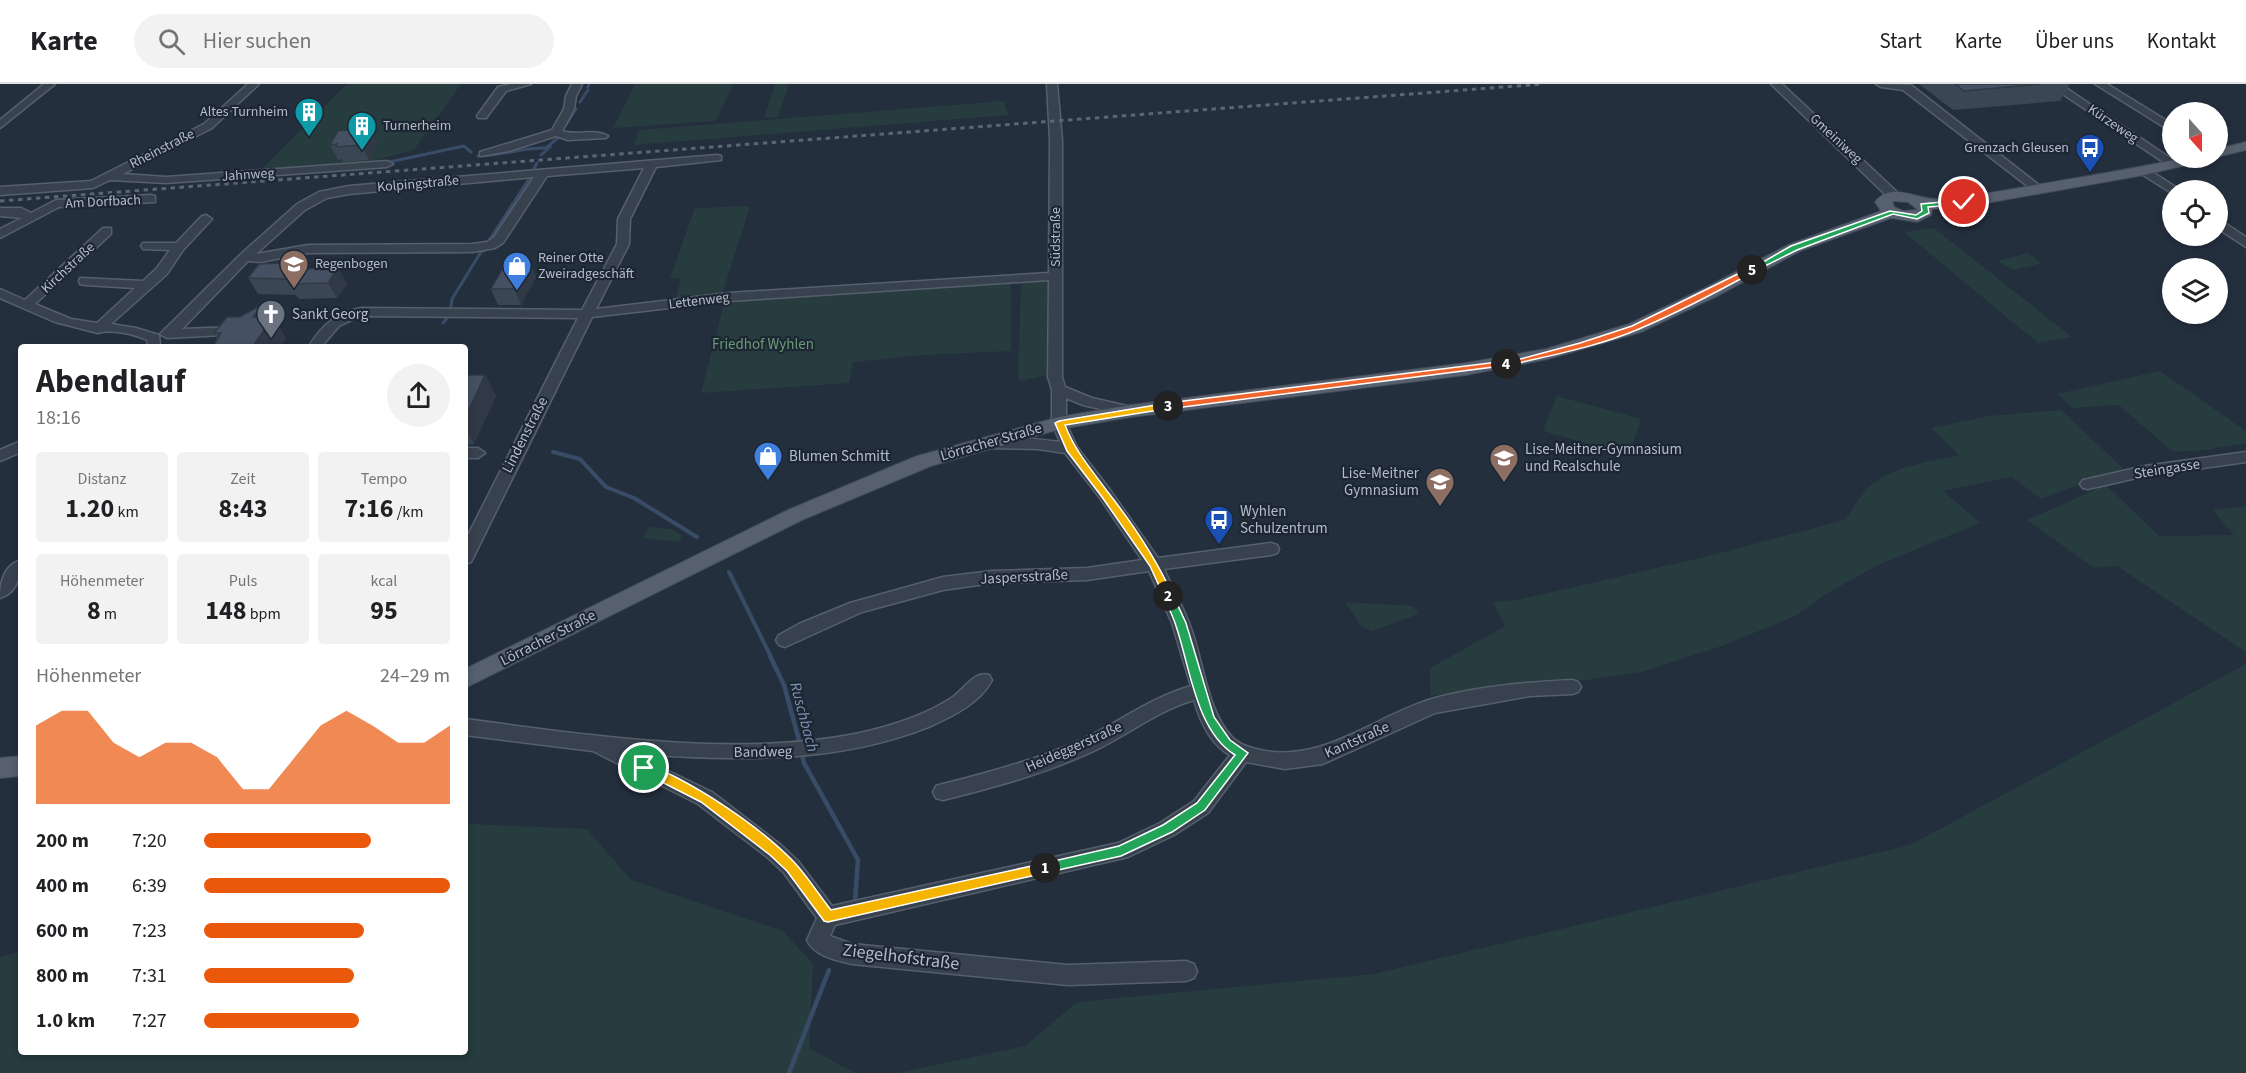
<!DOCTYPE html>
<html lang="de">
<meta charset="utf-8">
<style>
body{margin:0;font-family:"Source Sans 3",sans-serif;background:#f2f2f2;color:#202124;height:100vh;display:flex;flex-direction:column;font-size:22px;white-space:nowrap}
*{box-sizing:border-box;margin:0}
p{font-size:20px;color:#757577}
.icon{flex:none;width:33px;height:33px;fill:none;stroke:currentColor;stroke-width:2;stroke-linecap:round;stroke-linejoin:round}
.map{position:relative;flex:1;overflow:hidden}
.drawer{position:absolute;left:18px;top:260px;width:450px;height:711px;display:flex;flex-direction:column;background:#fff;border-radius:6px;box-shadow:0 3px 9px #0003}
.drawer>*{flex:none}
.needle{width:39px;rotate:159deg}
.controls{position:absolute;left:2162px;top:18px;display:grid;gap:12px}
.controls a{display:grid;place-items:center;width:66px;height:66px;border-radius:50%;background:#fff;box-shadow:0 3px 9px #0003;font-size:30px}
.pin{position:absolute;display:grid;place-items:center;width:51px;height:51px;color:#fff;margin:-26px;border:3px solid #fff;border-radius:50%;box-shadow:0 2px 6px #0007}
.km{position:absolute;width:30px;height:30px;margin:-15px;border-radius:50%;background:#222;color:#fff;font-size:16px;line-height:30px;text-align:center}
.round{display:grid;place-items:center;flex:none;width:63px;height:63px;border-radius:32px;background:#f2f2f2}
.summary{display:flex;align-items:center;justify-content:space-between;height:102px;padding:0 18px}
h1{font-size:33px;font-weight:700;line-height:45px}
.stats{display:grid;grid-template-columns:repeat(3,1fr);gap:9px;height:102px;padding:6px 18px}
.stats div{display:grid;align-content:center;border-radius:6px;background:#f2f2f2;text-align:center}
.stats b{font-size:26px;font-weight:700}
.stats small{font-size:16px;font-weight:400}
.stats p{font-size:16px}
.chart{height:168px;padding:12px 18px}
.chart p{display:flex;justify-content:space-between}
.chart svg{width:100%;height:108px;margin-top:6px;fill:#ea580c;opacity:.7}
ul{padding:0 18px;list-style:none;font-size:20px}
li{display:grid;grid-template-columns:96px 72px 1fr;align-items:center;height:45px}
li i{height:15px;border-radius:8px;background:#ea580c}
header{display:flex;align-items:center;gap:36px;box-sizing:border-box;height:84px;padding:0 30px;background:#fff;border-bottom:2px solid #e0e0e0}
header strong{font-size:28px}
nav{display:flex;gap:33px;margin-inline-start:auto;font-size:21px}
.search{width:420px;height:54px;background:#f2f2f2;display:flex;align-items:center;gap:15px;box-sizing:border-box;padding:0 21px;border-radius:33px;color:#757577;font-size:22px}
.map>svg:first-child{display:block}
.green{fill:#263c3f}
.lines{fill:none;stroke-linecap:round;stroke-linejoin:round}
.stream-far2{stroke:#394c67;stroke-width:3}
.stream-far1{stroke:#394c67;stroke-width:4}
.stream{stroke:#394c67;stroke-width:4.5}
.minor-casing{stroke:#565f6c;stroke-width:3}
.major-casing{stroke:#414a57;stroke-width:2}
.minor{fill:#38414e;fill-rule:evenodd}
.major{fill:#56606e;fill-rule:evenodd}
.rail{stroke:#5a6575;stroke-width:3;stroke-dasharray:4.5 4.5;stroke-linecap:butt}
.wall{fill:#3b4654}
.shaded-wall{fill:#303945}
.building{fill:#455162;stroke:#303945;stroke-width:1.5}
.split-1{fill:#f5b400;stroke:#fff;stroke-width:1.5}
.split-2{fill:#22a559;stroke:#fff;stroke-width:1.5}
.split-3{fill:#f5b400;stroke:#fff;stroke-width:1.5}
.split-4{fill:#f0652b;stroke:#fff;stroke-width:1.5}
.split-5{fill:#f0652b;stroke:#fff;stroke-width:1.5}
.split-6{fill:#22a559;stroke:#fff;stroke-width:1.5}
.labels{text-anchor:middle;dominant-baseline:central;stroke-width:4.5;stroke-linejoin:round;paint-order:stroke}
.far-poi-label{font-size:14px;fill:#b4bcc9;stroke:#1d2633;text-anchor:start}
.far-street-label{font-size:14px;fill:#b4bcc9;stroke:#1d2633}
.poi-label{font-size:15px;fill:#b4bcc9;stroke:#1d2633;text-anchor:start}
.park-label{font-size:15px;fill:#6b9a76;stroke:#1d2633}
.street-label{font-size:15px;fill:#b4bcc9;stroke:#1d2633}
.water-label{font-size:16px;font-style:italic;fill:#7c92b1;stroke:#1d2633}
.near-street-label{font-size:18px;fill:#b4bcc9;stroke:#1d2633}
</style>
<header>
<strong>Karte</strong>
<div class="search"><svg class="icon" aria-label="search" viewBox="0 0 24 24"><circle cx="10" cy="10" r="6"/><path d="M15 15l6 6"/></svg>Hier suchen</div>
<nav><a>Start</a><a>Karte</a><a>Über uns</a><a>Kontakt</a></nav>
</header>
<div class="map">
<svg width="2246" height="989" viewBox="0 0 2246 989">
<rect width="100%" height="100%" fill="#242f3e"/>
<path class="green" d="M347,0H461L414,66L368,78L260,87Z
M635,0H733L716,37L613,44Z
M775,0H789L778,33L764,34Z
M1004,17L1008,31L634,61L639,46Z
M750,122L722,211L675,216L681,195L670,194L695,124Z
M1934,144L2072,253L2038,259L1904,148Z
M2028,169L2042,179L2013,186L1998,177Z
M1043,196L1050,199L1046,291L1021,297L1018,293L1021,200Z
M1011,200V267L923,271L853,278L849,299L701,309L725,216Z
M2160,287L2246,347V359L2206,366L2173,368L2119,321L2073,324L2057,310Z
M1557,312L1641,335L1629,372L1543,347Z
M2061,326L2126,387L2098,393L2041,415L2012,393L1943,407L1980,439L1878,481L1826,510L1795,532L1722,562L1642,588L1587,596L1531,599L1430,612V584L1505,542L1493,518L1522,515L1713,471L1844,436C1854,425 1860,411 1870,402C1892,382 1930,378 1959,371L1931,344L1989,332Z
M2106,401L2159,452L2234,451L2213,426L2246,422V568L2117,482L2094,484L2027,436Z
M648,443L671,445L682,451L680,458L643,454Z
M1345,518L1413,522L1419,530L1372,547L1362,543Z
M2246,580V989H897L1025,962L1077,918L1374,890L1910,761Z
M470,740L587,745L631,796L783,847L813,880L809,964L855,989H0V873L21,867V968H465V743Z"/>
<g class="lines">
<path class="stream-far2" d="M588,3L589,0
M580,18L588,6
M565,42L576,25
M541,71L550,63
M478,72C502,72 522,63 546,64L559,53
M389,78L464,62L471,68
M534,85L537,79
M490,155L529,95
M451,222L452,215L481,168L487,165
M443,239L448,233"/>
<path class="stream-far1" d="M553,368L580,375L606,403L634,414L697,453
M729,488L771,573"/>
<path class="stream" d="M770,572L784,601L800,660
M801,667L804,679L858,776L855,817
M789,989L829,886"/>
<g class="minor-casing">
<path id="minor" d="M44,0H55L0,44V36Z
M248,0H259L212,44L123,90L166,93L387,77L393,80L387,83L166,99L110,96L93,104L0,111V103L91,97L204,40Z
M511,0H531L506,7L486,34H478L477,32L498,3Z
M572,0H582L576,12L574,25L562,47C576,52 596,44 608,52L606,54L568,56L556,52L509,67L480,72V68L552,46L564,25L566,12Z
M1047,0H1057L1062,56V293L1065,303L1092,314L1136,324L1138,327L1131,332L1083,321L1066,314V339L1077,363L1110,406L1158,474L1271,459L1277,461L1279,465L1277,469L1271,471L1164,485C1172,503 1182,521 1189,539C1203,573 1206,626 1232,653C1238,660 1248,663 1256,665C1320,682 1374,632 1432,615C1474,603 1528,598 1572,596L1578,598L1581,603L1578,608L1572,610L1530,612L1435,629L1323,680L1285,685L1246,678L1208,729L1174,751L1128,773L835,841L830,852L852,860L1068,881L1186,877L1194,880L1197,887L1194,894L1186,897L1068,901L852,880C836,876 814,872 807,856L817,834L784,789L767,773L698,720L593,667L465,651V635C589,651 732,674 855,650C888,643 925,632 953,613C964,605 975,586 989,591L992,596C980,619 953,632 931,642C834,681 735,676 633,670L712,708L781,761L798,777L832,822L1118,759L1160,739L1194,717L1230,671C1210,660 1200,637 1194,616C1159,626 1129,650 1096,666C1047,689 995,703 943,716L936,714L933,708L936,702L943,700C991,688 1038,675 1083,655C1119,638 1152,613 1191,602L1172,539L1149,487L1087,496L992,499L943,506L862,528L785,563L779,561L776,556L779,551L799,540L850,519L943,493L992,487L1087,484L1142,476L1100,414L1065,369L1038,365L987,364L980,359C988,348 1045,356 1060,358L1052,339V306L1048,293L1049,196L729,217L592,233L473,474L471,478L465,480V457L578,234L361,232L339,242L322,262H309C323,240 336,229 361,224L582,226L617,160L618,135L644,84L547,92L503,159L495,164L472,168L308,169L260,178L248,177L182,245L237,243L244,247L242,250L167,254L160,250L241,170L297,120L319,108L349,102L717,71L721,72V76L656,83L630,135L629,160L596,225L729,209L1049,189L1050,56ZM534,93L494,153L487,158L472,160L308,161L256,170L305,126L327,114L349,110Z
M1771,0H1782L1898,109V115H1890Z
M1876,0L1911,1L2044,105L2042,107H2034L1903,6L1881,3Z
M2048,0H2060L2179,80L2173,83L2169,82Z
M2095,0H2107L2172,40V48Z
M2144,84L2148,85L2180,106L2170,108L2140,89L2138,87Z
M151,111L155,112V118L59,123L0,154V145L22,134L0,132V124H21L31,129L56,116Z
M206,131L212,135L183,166L167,190L111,240L136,244L159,251L160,262H148L147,256C134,250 112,245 98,249L55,238L0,214V205L25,216L103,144H111V150L35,220L71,235L97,239L135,204L85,201L80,200L79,197L80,194L143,197L157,184L170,166L143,165L141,162L143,159H176L202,132Z
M2217,134L2246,153V163L2217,144Z
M21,357V368L0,377V366Z
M465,364H478L485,369L478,374H465Z
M2246,368V378L2145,392L2088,405L2083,404L2080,400L2083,396L2088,395L2145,382Z
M21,476C21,491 17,509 0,514C0,499 4,481 21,476Z"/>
</g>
<g class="major-casing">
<path id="major" d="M2246,58V66L2217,73V65Z
M2183,74H2206L2204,77L2144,91L1964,123L1932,125L1931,131L1917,138L1891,134L1800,167L1717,212L1641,248L1548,275L1466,291L1131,333L1060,345L931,382L802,436L465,604V585L788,426L917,372L1059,333L1131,321L1466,279L1546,265L1629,240L1705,204L1788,161L1881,127L1875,118C1892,96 1918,117 1939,115C1975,113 2011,105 2047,99C2093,91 2138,84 2183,74ZM1892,117L1908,118L1918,126L1903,127L1894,123Z
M21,672V692L0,694V674Z"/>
</g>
<use href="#minor" class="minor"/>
<use href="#major" class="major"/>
<path class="rail" d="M0,117L1543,0"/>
</g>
<path class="wall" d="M1919,0H2070L2060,17L1953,26Z
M370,44L377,59L369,76L343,78L342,75L338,76L330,61Z
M529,177L536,193L521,221H498L491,205Z
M338,184L347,200L337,214L299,215L296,211L258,210L248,194L308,185Z
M272,233H273L286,255H217L214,249Z
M465,291H485L496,312L474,360L465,361Z"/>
<path class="shaded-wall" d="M370,44L377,59L369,76L361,61Z
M529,177L536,193L521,221L514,205Z
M304,178L314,194L300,185Z
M338,184L347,200L337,214L328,199Z
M263,220L286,255L281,262H252L253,233Z
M485,291L496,312L474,360L465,343V334Z"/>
<path class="building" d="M1955,0H2041L1964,7Z
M370,44L361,61L336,63L337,60L330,61L338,47Z
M507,177H529L514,205H491Z
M304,178L300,185L338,184L328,199L289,200L292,195L248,194L259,180Z
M263,220L253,233H273L253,262H213L221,249H214L227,233H240Z
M465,291H485L465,334Z"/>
<path class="split-1" d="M644,679C692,697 758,741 794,778C808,793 819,811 831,826L1045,779L1051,784L1045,789L828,838L824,837L787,787L770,771L701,718L640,687L638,684Z"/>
<path class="split-2" d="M1168,508L1172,509L1186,539L1214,633L1230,656L1248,669L1205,726L1172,748L1121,772L1045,789L1041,788V780L1119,762L1163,741L1197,719L1235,671C1196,647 1190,583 1176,542C1173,532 1168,522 1163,512Z"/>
<path class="split-3" d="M1168,319L1172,322L1171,324L1065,341C1075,367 1091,385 1107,407C1133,440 1156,474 1173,512L1168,516L1165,515L1150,482L1102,413L1067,367L1055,339L1059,337Z"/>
<path class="split-4" d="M1506,277L1509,278V281L1168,325L1163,322L1168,319Z"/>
<path class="split-5" d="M1752,183L1756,186L1755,187C1717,208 1679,228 1639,245C1597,263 1551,271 1506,282L1502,280L1580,259L1632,242Z"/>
<path class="split-6" d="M1964,116L1966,120L1928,123L1929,129L1917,135L1893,130L1797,166L1755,187L1749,186L1791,162L1890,127L1916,131L1922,127L1921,120Z"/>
<defs>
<g id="building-pin" transform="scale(1.5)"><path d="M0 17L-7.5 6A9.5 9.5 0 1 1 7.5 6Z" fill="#0f9aa8" stroke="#1d2633"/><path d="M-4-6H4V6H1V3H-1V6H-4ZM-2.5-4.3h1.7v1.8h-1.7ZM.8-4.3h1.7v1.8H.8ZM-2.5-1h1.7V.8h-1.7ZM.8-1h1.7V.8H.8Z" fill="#fff"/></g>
<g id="bus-pin" transform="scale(1.5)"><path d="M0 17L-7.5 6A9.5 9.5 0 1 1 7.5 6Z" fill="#1a4fb4" stroke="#1d2633"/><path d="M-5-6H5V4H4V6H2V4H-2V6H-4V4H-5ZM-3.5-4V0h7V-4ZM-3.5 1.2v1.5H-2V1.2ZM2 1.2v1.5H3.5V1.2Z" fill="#fff"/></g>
<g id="school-pin" transform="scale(1.5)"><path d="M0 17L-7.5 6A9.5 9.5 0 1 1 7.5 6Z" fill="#8d6e63" stroke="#1d2633"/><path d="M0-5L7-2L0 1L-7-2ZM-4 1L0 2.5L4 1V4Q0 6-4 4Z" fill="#fff"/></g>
<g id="shop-pin" transform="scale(1.5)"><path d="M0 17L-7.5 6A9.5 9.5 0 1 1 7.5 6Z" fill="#3f7fe0" stroke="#1d2633"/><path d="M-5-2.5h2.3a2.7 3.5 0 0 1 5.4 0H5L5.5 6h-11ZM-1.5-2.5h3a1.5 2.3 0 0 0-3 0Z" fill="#fff"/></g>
<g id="church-pin" transform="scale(1.5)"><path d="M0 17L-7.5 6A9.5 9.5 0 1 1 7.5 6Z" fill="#6b7280" stroke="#1d2633"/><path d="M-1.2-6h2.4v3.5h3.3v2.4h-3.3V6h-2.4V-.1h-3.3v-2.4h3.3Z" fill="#fff"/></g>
</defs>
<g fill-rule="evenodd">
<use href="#building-pin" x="309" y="28"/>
<use href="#building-pin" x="362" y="42"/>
<use href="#bus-pin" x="2090" y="64"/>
<use href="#school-pin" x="294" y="180"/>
<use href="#shop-pin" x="517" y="182"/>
<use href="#church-pin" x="271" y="230"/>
<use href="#shop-pin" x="768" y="372"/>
<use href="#school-pin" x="1504" y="374"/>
<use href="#school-pin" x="1440" y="398"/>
<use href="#bus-pin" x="1219" y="436"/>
</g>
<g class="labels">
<g class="far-poi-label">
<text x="288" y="28" text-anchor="end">Altes Turnheim</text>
<text x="383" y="42">Turnerheim</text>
<text x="2069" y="64" text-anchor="end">Grenzach Gleusen</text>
<text x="538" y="174">Reiner Otte<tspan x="538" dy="16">Zweiradgeschäft</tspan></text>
<text x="315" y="180">Regenbogen</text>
</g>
<g class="far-street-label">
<text transform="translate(2113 40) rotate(34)">Kürzeweg</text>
<text transform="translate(1836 55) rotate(43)">Gmeiniweg</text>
<text transform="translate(162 65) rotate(-27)">Rheinstraße</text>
<text transform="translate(248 91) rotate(-4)">Jahnweg</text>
<text transform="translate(418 100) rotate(-5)">Kolpingstraße</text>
<text transform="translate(103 118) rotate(-3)">Am Dorfbach</text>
<text transform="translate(1056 153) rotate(-90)">Südstraße</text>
<text transform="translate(68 184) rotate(-43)">Kirchstraße</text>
<text transform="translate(699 217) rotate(-7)">Lettenweg</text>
</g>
<g class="poi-label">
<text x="292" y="230">Sankt Georg</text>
<text x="1525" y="365">Lise-Meitner-Gymnasium<tspan x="1525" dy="17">und Realschule</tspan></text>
<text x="789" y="372">Blumen Schmitt</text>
<text x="1419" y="389" text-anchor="end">Lise-Meitner<tspan x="1419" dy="17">Gymnasium</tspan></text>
<text x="1240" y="427">Wyhlen<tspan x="1240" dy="17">Schulzentrum</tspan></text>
</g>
<g class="park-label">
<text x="763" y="260">Friedhof Wyhlen</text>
</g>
<g class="street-label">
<text transform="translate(525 351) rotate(-63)">Lindenstraße</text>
<text transform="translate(991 358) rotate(-16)">Lörracher Straße</text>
<text transform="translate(2167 385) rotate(-9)">Steingasse</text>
<text transform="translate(1024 493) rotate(-3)">Jaspersstraße</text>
<text transform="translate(548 554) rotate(-27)">Lörracher Straße</text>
<text transform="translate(1357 656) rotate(-24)">Kantstraße</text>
<text transform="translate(1074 663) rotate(-24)">Heideggerstraße</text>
<text transform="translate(763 668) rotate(-1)">Bandweg</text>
</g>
<g class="water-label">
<text transform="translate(804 633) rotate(75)">Ruschbach</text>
</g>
<g class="near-street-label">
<text transform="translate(901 873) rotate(7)">Ziegelhofstraße</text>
</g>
</g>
</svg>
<div class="controls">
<a><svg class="needle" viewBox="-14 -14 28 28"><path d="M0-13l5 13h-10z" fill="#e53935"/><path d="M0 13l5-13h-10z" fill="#757577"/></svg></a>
<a><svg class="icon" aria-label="locate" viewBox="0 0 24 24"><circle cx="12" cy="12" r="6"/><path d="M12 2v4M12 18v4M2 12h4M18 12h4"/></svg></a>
<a><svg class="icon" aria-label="layers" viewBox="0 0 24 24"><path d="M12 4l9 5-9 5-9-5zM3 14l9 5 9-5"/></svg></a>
</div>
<div class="pin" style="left:644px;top:684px;background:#1e9e55"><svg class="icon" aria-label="arrive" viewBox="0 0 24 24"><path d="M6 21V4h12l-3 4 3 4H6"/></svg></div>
<div class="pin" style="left:1964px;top:118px;background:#d93025"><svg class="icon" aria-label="check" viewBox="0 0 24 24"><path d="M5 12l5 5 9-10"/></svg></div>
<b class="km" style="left:1045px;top:784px">1</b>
<b class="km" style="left:1168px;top:512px">2</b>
<b class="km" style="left:1168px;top:322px">3</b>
<b class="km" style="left:1506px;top:280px">4</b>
<b class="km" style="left:1752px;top:186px">5</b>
<section class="drawer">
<div class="summary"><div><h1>Abendlauf</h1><p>18:16</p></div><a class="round"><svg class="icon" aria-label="share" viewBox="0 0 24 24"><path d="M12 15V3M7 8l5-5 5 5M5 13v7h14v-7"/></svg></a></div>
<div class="stats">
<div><p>Distanz</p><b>1.20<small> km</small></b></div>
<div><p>Zeit</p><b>8:43</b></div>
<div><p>Tempo</p><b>7:16<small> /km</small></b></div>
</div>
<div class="stats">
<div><p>Höhenmeter</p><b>8<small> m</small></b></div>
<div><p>Puls</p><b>148<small> bpm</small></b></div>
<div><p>kcal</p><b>95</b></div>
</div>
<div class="chart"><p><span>Höhenmeter</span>24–29 m</p>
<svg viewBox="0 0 160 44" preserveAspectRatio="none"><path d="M0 44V12L10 6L20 6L30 19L40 25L50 19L60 19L70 25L80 38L90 38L100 25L110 12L120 6L130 12L140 19L150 19L160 12V44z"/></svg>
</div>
<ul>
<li><b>200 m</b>7:20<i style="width:68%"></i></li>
<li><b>400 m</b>6:39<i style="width:100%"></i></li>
<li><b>600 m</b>7:23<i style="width:65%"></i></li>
<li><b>800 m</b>7:31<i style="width:61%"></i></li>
<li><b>1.0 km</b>7:27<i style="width:63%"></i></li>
</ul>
</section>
</div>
